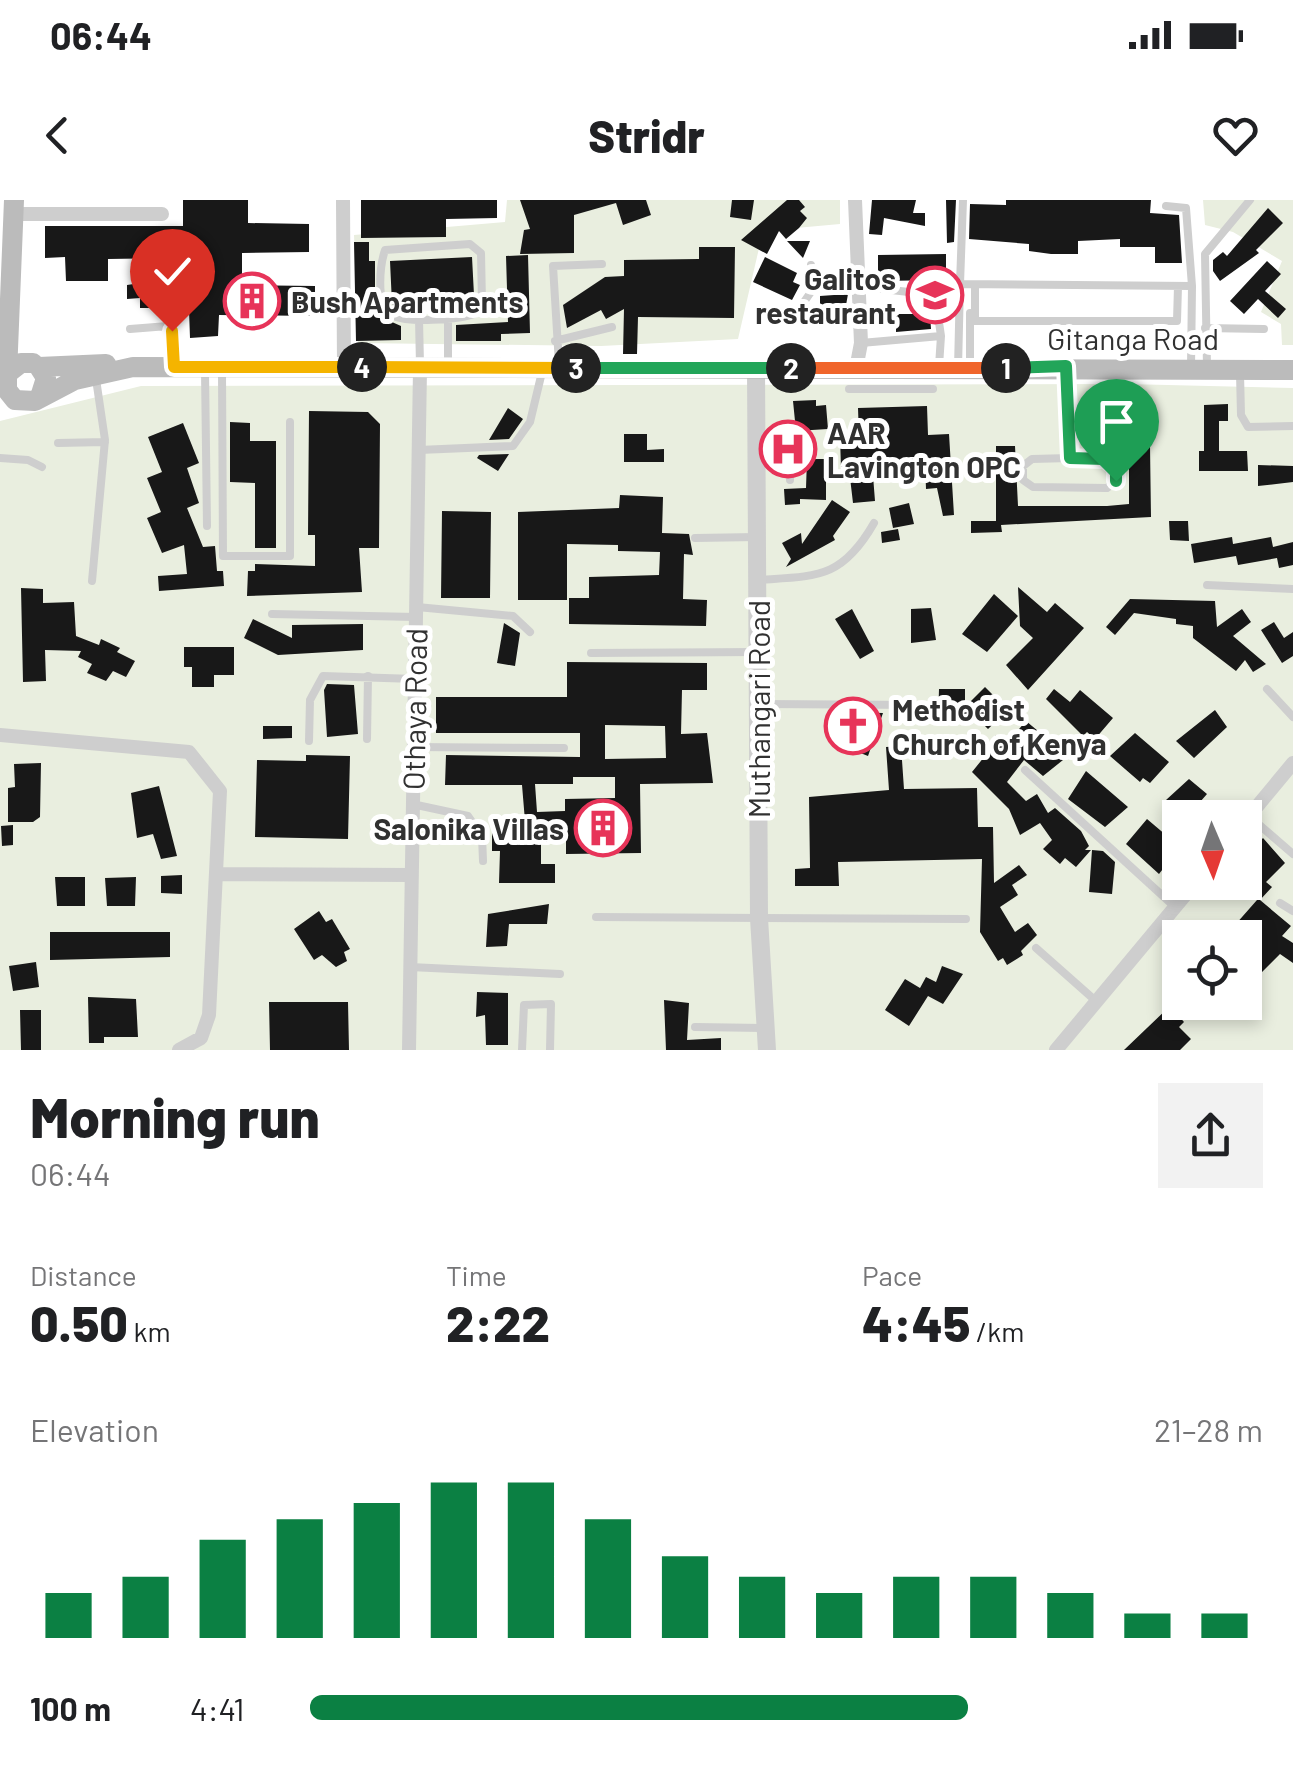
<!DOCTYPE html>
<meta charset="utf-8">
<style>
body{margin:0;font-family:Barlow,sans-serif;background:#f2f2f2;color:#202124;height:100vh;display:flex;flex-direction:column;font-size:38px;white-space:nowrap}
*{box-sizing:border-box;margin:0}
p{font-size:32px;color:#757577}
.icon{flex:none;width:55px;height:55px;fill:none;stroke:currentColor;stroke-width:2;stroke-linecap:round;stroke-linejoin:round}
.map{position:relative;height:850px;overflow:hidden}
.side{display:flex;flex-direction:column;background:#fff;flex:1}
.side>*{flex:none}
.needle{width:65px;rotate:178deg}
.buttons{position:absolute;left:1162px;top:600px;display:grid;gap:20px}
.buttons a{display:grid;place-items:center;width:100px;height:100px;border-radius:0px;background:#fff;box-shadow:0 5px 15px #0003;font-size:50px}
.pin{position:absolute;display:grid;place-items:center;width:85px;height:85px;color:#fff;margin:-102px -42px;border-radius:50% 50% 50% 0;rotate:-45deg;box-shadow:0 0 10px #0007}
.pin .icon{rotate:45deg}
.km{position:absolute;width:50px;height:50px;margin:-25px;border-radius:50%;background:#222;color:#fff;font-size:28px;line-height:50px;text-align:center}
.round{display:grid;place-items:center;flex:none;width:105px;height:105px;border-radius:0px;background:#f2f2f2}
.headline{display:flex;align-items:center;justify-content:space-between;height:170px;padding:0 30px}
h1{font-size:55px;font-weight:800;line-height:75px}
.stats{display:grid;grid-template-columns:repeat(3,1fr);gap:15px;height:170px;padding:10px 30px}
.stats div{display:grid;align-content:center}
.stats b{font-size:50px;font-weight:800}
.stats small{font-size:28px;font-weight:400}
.stats p{font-size:28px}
.chart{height:280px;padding:20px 30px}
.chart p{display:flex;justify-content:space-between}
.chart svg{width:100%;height:180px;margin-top:10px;stroke:#0b8043;stroke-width:6}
ul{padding:0 30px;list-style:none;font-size:32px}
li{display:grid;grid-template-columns:160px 120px 1fr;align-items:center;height:75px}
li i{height:25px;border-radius:12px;background:#0b8043}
.status{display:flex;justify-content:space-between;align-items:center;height:70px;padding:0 50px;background:#fff;direction:ltr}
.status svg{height:28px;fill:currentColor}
header{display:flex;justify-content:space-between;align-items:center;height:130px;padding:0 30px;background:#fff;font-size:45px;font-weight:800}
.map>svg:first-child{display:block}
.green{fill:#e9eedf;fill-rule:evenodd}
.building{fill:#181818;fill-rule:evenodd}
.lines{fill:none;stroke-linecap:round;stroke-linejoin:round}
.service{stroke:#cecece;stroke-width:8}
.minor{stroke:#cecece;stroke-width:14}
.tertiary{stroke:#cecece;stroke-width:18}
.secondary{stroke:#bbb;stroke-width:20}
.split-1-casing{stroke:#fff;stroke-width:20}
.split-2-casing{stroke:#fff;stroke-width:20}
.split-3-casing{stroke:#fff;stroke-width:20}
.split-4-casing{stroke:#fff;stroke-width:20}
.split-5-casing{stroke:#fff;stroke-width:20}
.split-1{stroke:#22a559;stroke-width:12}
.split-2{stroke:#f0652b;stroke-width:12}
.split-3{stroke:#22a559;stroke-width:12}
.split-4{stroke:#f5b400;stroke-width:12}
.split-5{stroke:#f5b400;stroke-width:12}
.labels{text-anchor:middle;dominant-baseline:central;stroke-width:10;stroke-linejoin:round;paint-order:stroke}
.poi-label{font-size:30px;font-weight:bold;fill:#313131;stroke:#fff;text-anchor:start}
.street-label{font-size:30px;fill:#313131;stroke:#fff}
</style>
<div class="status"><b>06:44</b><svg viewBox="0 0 49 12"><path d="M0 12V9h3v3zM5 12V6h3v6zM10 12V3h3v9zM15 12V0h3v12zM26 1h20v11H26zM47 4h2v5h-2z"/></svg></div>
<header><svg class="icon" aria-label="back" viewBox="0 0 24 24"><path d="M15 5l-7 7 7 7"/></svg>Stridr<svg class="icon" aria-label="heart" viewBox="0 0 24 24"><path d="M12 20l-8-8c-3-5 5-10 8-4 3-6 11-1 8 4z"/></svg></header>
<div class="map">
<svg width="1293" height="850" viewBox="0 0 1293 850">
<rect width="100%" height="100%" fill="#fff"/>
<path class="green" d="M507,0H840V24L763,31L738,139L601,146L358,143L354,35L505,22Z
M1203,0H1293V145H1282L1281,124L1261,112L1282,61L1233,32L1205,25Z
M1126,184L1293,188V850H0V221L141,186ZM1180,618H1245V682H1180ZM1180,738H1245V802H1180Z"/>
<path class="building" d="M183,0H248V23L309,24V52L242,53V85L315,86V116L219,115L218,136L190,138L188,82H171V58L108,59V81H66L65,57L45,58V26H183Z
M361,0H497V18L446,19V37L361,38Z
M520,0H646L651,15L623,25L616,3L574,15V53L520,54L524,30L530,29Z
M732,0H754L751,20L730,17Z
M787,0H799L805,7L800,11L807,18L799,28L786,39L779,31L767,54L741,40Z
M872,0H916L913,13H925V26L884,18L882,35L869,34Z
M946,0H956L954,42L947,43Z
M1006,0H1151L1150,13L1179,15L1182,63H1155V47H1120V39L1078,41V54H1051L1029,51V44L969,39L970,4L1006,5Z
M1268,8L1283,23L1256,50L1259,53L1220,81L1213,71V60L1223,52L1227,56Z
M787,41H810L803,58Z
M354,42H369V61H375V103L385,119L401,126V140L356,141Z
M699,47H735L734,118L638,117L637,154H623L624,109L606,119L601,110L567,128L563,105L605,77L624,76V60L699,59Z
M946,54V80L878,81V55Z
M528,55L530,133L501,134V141H456V125L508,122L506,56Z
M472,57L474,95L423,96V102L401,103V110L392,104L390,61Z
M765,57L797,73L793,82L800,85L792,100L753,82Z
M1267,61L1281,74L1265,91L1286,109L1278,118L1258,99L1244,114L1230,101Z
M154,81L155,108H140V98L127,99V85Z
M848,94L843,122L833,118L836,110L820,111V96Z
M896,114H930L931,129L896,132Z
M816,200V206L826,205L828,229L796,231L793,201Z
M1228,204V221H1219V251H1247L1248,271H1199V251H1204V205Z
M927,206L928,235L949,234L954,315L943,316L937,288L926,289L925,261L872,263L875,301L853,303L849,269L841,268L840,238L859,237L858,208Z
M508,208L523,219L509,239L489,240Z
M309,211L368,212L380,224L379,348H359L362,392L247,396L248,371H255V364L315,366V335H308Z
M230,222L250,223V241H276V348H255V283L230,282Z
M183,223L199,263L187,268L199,303L187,308L203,347L215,346L217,371H223L224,386L159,391L158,376L187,374L184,345L162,353L147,318L161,312L147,278L162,272L148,237Z
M624,234H647V250L664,249V262H624Z
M1129,245H1150L1151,317L1001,325L1002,332L971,333V321H996V246H1015L1018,306H1107L1129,304Z
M509,254L498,271L477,258L479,255Z
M807,259H826V300L800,299V304L785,305L784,289L806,288Z
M1258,265L1293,266V282L1258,286Z
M620,295L663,297L662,333L689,334L693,355L684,354L683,399L707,400L706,426L569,424V398H589V377L659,375L660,352L618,351V345L567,344V400H518V312L619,308Z
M832,300L850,312L833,336L835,340L786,367L791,359L782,343L801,333L802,344Z
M909,303L914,324L893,328L889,308Z
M442,311L491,312L490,398H441Z
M1169,321H1188L1189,341L1170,340Z
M898,329L900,340L882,343L881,332Z
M1232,337L1233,344L1271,337L1273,347L1293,342V365L1279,368L1277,358L1238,365L1236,356L1194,363L1191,344Z
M1018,387L1047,412L1055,403L1084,428L1028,490L1006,465L1033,438L1020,426Z
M21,388L43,389V403L74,402L76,436L99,445L101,439L120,448L117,452L135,461L126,477L113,471L106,481L87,473L92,464L78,457L81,451L45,450L46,481L23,482Z
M994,394L1018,416L987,452L962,434Z
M1130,399L1215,401L1217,427L1242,409L1251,422L1233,436L1266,464L1253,472L1245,460L1236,471L1193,438V426L1176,424V419L1134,413L1115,435L1106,427Z
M931,408L936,440L911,443V409Z
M852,409L874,451L860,459L835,419Z
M253,419L292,438V425L363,424V450L278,455L244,438Z
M1274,422L1284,438L1293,432V456L1282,463L1261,430Z
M504,423L520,433L515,466L497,463Z
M184,447H234V475H214V487H192V467H184Z
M567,462L707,463V490H682L681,534L707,533L713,583L640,584L641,653L566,654V641L541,642V664H555V683H499L500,651H492V621H525L522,585H445L446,555L580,557V533H436V497H567ZM605,525L665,526L666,558L605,559ZM573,577H615V598L565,599V611L537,612L535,584H573Z
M327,484L354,485L358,534L327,537L324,490Z
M985,487L1008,510L988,529L976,517L938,522L939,489H965V507Z
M1054,489L1070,502L1080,490L1113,518L1095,539L1087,532L1083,536L1046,499Z
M1215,510L1227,527L1194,558L1176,541Z
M841,512L883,513L868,556L830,541Z
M1026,521L1068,556L1043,576L1024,560L1007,582L1026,601L1037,594L1048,613L1055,608L1081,631L1089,646L1085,650H1091L1076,667L1065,658L1060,664L1043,649L1052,640L1040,623L1020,635L1009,609L972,572L993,546L990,543L996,535L1007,543Z
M263,526H292V538L263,539Z
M1135,533L1169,562L1150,583L1143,578L1140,582L1110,556Z
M901,546L904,589L977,588L978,627H993L994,683L1019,665L1027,675L1012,685L1018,695L1000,707L1015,732L1028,723L1037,735L1021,751L1023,755L1007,765L1003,758L998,761L980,732L982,659L838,662L839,686H795V669L810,668L809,597L889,590L886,547Z
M306,555L350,556L348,639L255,637L257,560L306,561Z
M41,563L40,617L33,622H8V588L15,587L14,564Z
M1086,571L1128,607L1105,627L1068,599Z
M1189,579L1207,594L1187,617L1166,600Z
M159,586L177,656L161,659L153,634L137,638L131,593Z
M1147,619L1180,647L1159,674L1126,644Z
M13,625V645L2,646L1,626Z
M1263,638L1285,663L1266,682L1272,687L1260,700L1291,726L1282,736L1293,743V763L1280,754L1260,774L1245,758V738H1234L1242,730L1235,725L1257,700L1245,689V657Z
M1092,650L1103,651L1115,662L1112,694L1089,692Z
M182,675V694L161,693V676Z
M55,677H85V706H57Z
M136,677L135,706H107L105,678Z
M549,704L547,724H509L507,746L486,747L488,714Z
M319,711L326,722L332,719L350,749L344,752L347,761L336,767L322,755L314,760L294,729Z
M50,732H170V757L50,760Z
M36,762L39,787L13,791L9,766Z
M942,766L963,774L943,804L928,796L909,826L885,810L905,779L920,788L926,777L936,782Z
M477,792L508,793V845H486L485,815L476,817Z
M88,797L136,799L138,837H104V843H89Z
M664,800L689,803L687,840L721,838V850H666Z
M269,802H348L349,850H270Z
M1170,806L1184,822L1179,827L1191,839L1180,850H1124Z
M20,810H41V850H21Z"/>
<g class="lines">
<path class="service" d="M1166,6L1186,8L1192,86
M470,44L481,53L482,103L477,113C462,119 402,125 389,113C376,101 380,65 385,50Z
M811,65L813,89
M960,84L963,0
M975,85V121H1177L1178,86
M810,113L804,102L813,89L856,86L935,95L941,136
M970,113V168
M419,119L420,165
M448,119V164
M1205,128L1264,129
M130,129L168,126L174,167
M555,141L612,127
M861,143L941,136L939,166
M559,164L553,66L602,64
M958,168L960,84L1192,86L1191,168
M1207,168L1205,54L1250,0
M205,171L207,326
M222,171L223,356H290V222
M1066,171L1070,258L1105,259L1116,267V281L1107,288L1033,287L1023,280V266L1032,259L1070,258
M1240,173L1241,215L1248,227L1293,226
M849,189H933
M58,243L105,242
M419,250L513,246L530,222L542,172
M0,258L28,260L42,267
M789,260L790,280
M758,262L789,260L798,254L801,236
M695,338L757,337
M758,380C817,376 842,379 874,323
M92,381L105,240L96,179
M1207,385L1293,389
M417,407L513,416L530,432
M272,414L416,417
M591,453L757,452
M1267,489L1293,517
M758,504L922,505
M367,539L368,476
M309,541L310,500L323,476L415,479
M413,547L564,548
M1025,570L1176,708
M412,604L468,616L482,636L483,661
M1249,616L1293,654
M1280,703L1293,711
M596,717L966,719
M1036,748L1097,802
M410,767L560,774
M695,827L763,828
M522,850L524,805L551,804L550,850"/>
<path class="minor" d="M343,0L344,167
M855,0L861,143L856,169
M13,14H162
M0,535L189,552L220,591L209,815L201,838L179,850
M1245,621L1293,563
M219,674L410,675
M409,850L420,169
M1056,850L1196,682"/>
<path class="tertiary" d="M756,167L759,718L767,850"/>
<path class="secondary" d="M33,163H21L7,174V190L15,200L35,201L75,180L133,167L1293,170
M7,174L14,0
M40,197L46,178L39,167L106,164"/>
</g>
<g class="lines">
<g class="split-1-casing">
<path id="split-1" d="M1006,168L1066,166L1070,258L1105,259L1116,267V281"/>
</g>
<g class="split-2-casing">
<path id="split-2" d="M791,168H1006"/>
</g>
<g class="split-3-casing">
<path id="split-3" d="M576,168H791"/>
</g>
<g class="split-4-casing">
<path id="split-4" d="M362,167L576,168"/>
</g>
<g class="split-5-casing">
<path id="split-5" d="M172,131L174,167H362"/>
</g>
<use href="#split-1" class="split-1"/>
<use href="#split-2" class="split-2"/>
<use href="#split-3" class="split-3"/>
<use href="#split-4" class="split-4"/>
<use href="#split-5" class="split-5"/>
</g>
<defs>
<g id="school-ring" transform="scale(2.875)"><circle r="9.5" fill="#fff" stroke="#e73459" stroke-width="1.5"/><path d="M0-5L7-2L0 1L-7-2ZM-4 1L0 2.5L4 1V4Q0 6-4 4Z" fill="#e73459"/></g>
<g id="building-ring" transform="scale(2.875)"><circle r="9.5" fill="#fff" stroke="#e73459" stroke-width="1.5"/><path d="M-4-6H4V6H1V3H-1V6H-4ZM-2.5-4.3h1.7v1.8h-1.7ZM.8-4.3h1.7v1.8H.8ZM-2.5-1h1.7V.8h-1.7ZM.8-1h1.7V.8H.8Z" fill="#e73459"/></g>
<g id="hospital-ring" transform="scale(2.875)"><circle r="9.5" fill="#fff" stroke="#e73459" stroke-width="1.5"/><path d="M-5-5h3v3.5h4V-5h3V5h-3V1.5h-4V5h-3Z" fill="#e73459"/></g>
<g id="church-ring" transform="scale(2.875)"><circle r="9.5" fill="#fff" stroke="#e73459" stroke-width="1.5"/><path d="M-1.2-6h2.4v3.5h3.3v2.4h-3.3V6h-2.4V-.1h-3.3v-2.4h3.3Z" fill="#e73459"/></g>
</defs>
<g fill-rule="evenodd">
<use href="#school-ring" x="935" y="95"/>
<use href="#building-ring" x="252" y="101"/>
<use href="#hospital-ring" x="788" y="249"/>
<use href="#church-ring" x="853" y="526"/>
<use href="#building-ring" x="603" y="628"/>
</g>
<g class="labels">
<g class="poi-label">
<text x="896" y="78" text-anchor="end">Galitos<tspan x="896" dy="34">restaurant</tspan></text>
<text x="291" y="101">Bush Apartments</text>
<text x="827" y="232">AAR<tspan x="827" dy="34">Lavington OPC</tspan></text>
<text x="892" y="509">Methodist<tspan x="892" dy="34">Church of Kenya</tspan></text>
<text x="564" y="628" text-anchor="end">Salonika Villas</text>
</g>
<g class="street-label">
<text x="1133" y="138">Gitanga Road</text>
<text transform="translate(414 509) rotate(-89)">Othaya Road</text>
<text transform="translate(758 509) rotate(-90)">Muthangari Road</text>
</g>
</g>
</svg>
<div class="buttons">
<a><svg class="needle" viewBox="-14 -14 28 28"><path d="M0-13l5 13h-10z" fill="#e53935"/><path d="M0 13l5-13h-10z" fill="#757577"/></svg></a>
<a><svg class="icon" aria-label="locate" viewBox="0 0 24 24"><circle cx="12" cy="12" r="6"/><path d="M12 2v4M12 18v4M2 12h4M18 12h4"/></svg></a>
</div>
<div class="pin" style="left:1116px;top:281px;background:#1e9e55"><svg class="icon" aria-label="arrive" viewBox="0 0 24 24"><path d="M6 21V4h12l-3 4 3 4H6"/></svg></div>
<div class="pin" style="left:172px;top:131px;background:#d93025"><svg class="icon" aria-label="check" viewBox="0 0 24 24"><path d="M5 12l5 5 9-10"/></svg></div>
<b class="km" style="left:1006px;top:168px">1</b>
<b class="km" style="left:791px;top:168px">2</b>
<b class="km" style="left:576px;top:168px">3</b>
<b class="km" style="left:362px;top:167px">4</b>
</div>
<section class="side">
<div class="headline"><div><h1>Morning run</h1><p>06:44</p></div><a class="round"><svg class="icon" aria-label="share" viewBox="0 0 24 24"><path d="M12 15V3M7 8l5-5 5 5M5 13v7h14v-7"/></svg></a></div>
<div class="stats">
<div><p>Distance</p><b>0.50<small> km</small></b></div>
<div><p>Time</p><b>2:22</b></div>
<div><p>Pace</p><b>4:45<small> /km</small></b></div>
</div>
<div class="chart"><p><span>Elevation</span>21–28 m</p>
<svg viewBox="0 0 160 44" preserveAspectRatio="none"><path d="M5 44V33M15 44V29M25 44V20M35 44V15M45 44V11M55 44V6M65 44V6M75 44V15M85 44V24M95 44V29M105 44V33M115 44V29M125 44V29M135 44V33M145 44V38M155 44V38"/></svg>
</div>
<ul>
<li><b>100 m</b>4:41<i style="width:69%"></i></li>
</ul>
</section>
